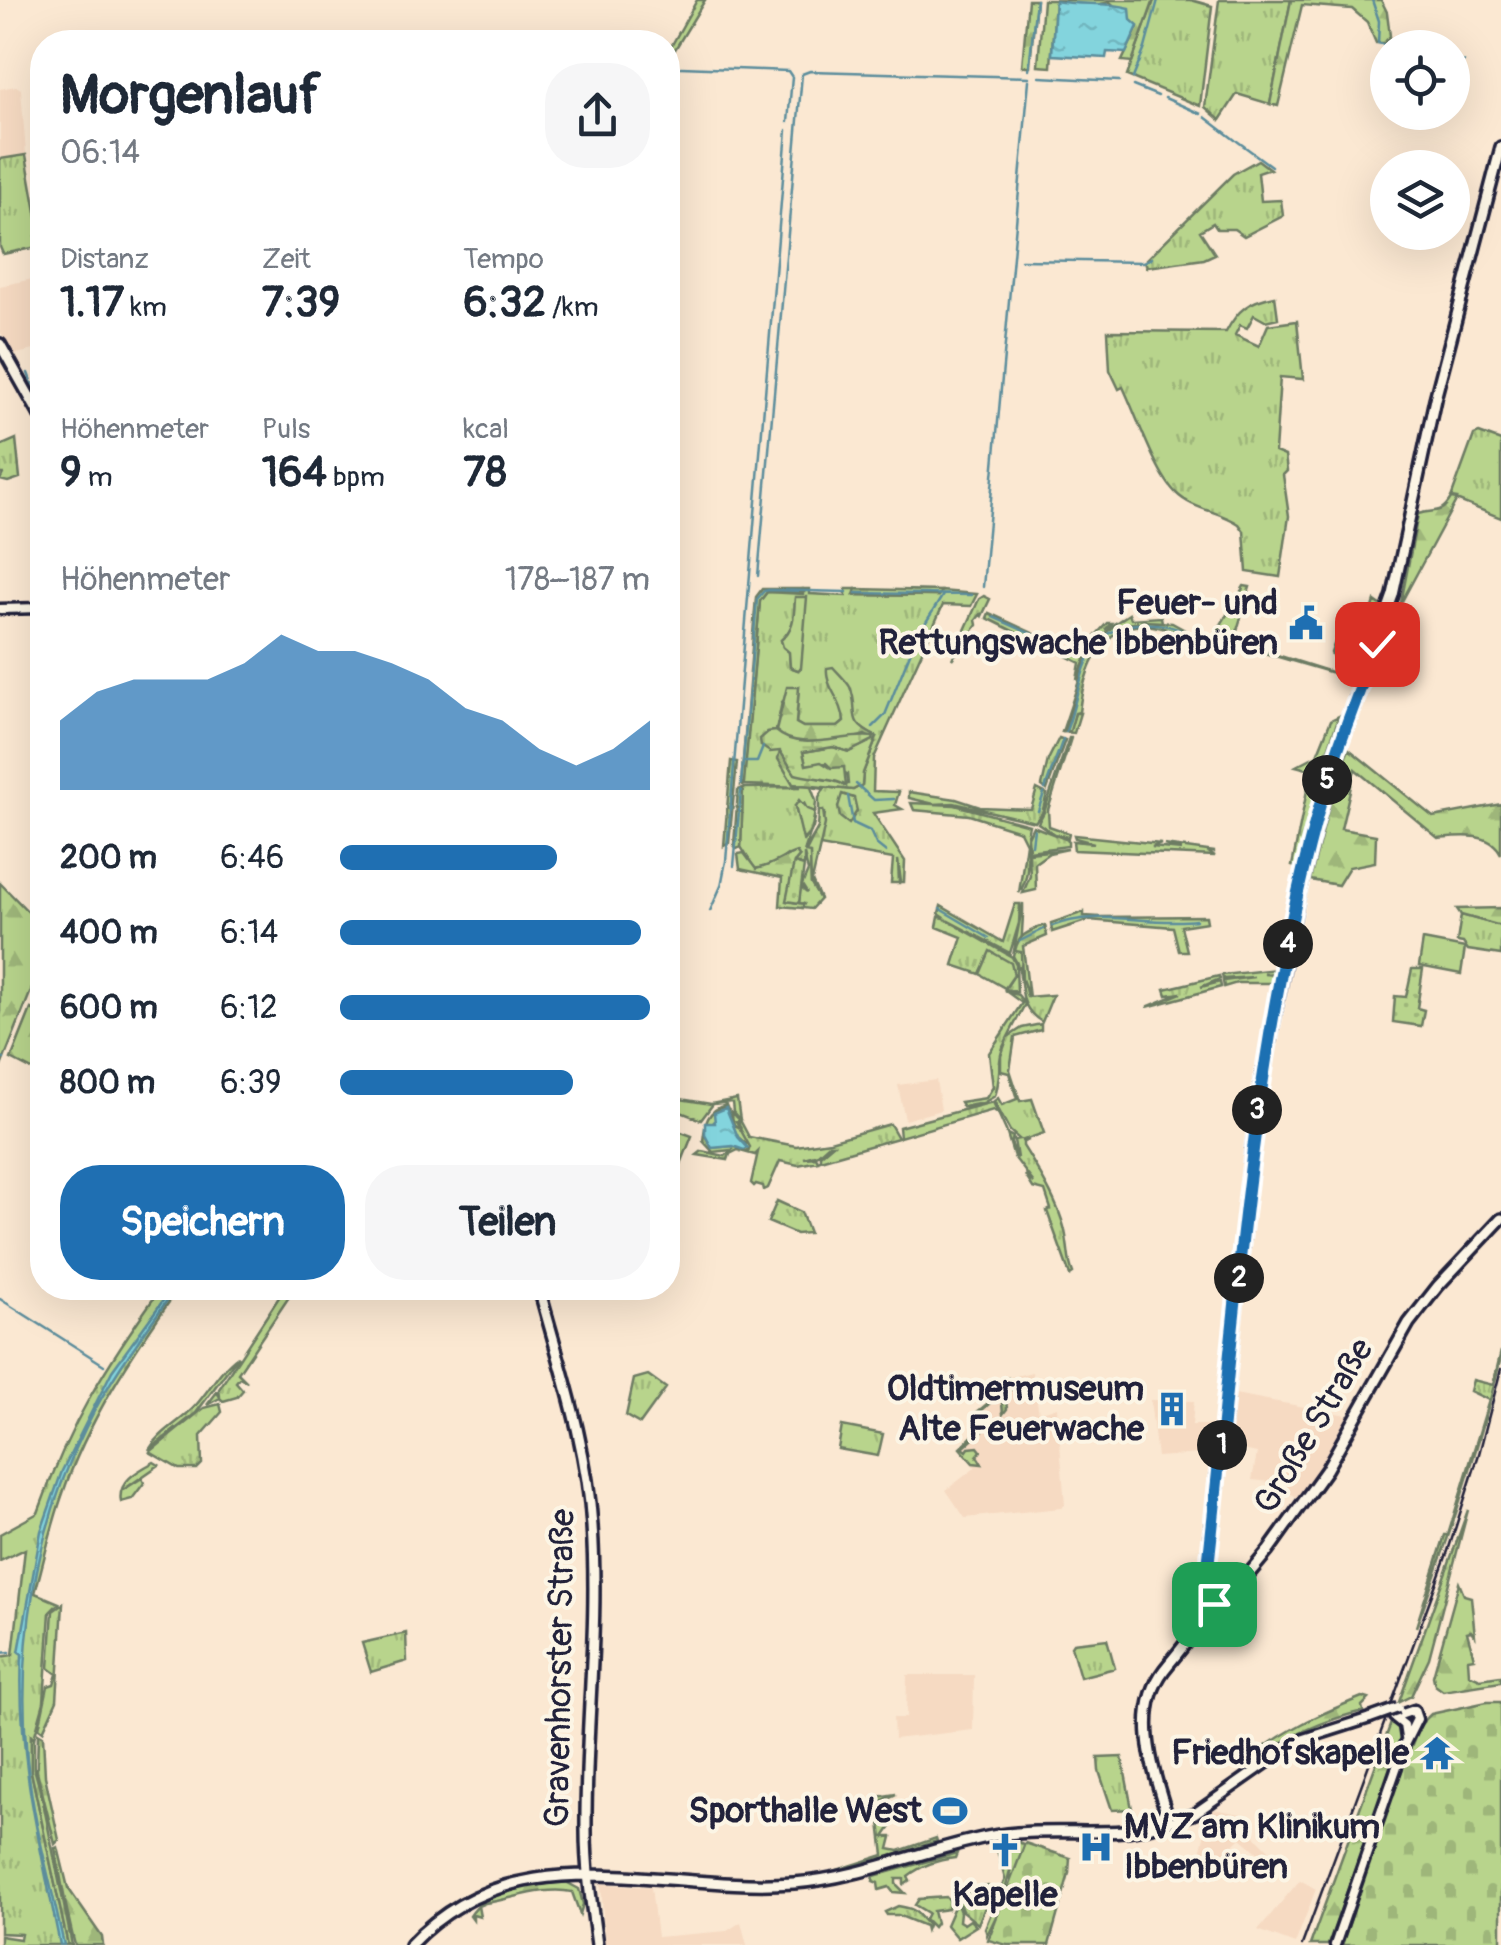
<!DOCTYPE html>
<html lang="de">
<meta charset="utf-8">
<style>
body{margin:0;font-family:Pangolin,sans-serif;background:#f6f6f7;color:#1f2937;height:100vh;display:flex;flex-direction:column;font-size:38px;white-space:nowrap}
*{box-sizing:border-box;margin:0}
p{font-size:32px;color:#747a83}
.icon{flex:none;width:55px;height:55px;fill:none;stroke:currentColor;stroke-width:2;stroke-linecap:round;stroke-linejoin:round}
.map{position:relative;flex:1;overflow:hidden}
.side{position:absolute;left:30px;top:30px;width:650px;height:1270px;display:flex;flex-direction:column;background:#fff;border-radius:40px;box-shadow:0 10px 40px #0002}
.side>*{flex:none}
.controls{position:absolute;left:1370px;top:30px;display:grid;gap:20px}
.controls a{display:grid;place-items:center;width:100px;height:100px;border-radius:50%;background:#fff;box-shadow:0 10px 40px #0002;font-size:50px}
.pin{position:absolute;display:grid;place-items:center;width:85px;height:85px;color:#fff;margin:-42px;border-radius:20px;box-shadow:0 5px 15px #0006}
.km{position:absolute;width:50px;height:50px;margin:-25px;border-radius:50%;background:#222;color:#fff;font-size:28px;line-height:50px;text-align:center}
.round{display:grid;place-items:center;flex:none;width:105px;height:105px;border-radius:40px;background:#f6f6f7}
.headline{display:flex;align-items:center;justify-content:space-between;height:170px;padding:0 30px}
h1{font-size:55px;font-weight:800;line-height:75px}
.stats{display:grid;grid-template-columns:repeat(3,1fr);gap:15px;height:170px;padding:10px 30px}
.stats div{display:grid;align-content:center}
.stats b{font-size:42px;font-weight:800}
.stats small{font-size:28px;font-weight:400}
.stats p{font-size:28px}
.chart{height:280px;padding:20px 30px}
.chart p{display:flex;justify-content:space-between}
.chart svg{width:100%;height:180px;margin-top:10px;fill:#1f6fb2;opacity:.7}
.primary-button{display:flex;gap:20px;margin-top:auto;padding:20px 30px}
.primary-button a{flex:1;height:115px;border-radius:40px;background:#1f6fb2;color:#fff;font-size:40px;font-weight:800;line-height:115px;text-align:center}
.primary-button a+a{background:#f6f6f7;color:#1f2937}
ul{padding:0 30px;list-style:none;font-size:32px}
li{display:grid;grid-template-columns:160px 120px 1fr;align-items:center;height:75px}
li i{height:25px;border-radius:12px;background:#1f6fb2}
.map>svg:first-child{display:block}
.built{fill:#f6dac2}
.grass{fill:url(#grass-tufts);stroke:#6d7b64;stroke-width:2.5;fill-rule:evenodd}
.forest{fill:url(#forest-firs);stroke:#6d7b64;stroke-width:2.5;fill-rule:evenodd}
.wetland{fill:url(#wetland-marsh);stroke:#6d7b64;stroke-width:2.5}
.cemetery{fill:url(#cemetery-stones);stroke:#6d7b64;stroke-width:2.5}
.park{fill:url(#park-dots);stroke:#6d7b64;stroke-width:2.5}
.garden{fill:#b8d48c;stroke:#6d7b64;stroke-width:2.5}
.water{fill:url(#water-ripples);stroke:#5c8d9c;stroke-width:2.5}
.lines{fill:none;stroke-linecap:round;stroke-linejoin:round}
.stream{stroke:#5c8d9c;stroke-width:2.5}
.tertiary-casing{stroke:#22223b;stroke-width:15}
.secondary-casing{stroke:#22223b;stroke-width:16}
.tertiary{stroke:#fcf5e5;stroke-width:8}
.secondary{stroke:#fcf5e5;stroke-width:9}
.rail{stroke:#22223b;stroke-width:2.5}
.tertiary-bridge-casing{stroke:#22223b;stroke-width:15;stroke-linecap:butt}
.tertiary-bridge{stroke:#fcf5e5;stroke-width:8}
.route-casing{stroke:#fff;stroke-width:20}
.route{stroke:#1f6fb2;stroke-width:12}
.labels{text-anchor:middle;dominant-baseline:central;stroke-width:8;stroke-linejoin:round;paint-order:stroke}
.poi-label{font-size:35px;font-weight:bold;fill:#22223b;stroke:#fcf5e5;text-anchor:end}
.street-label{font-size:35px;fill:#22223b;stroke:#fcf5e5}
</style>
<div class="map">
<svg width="1501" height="1945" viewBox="0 0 1501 1945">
<defs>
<pattern id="grass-tufts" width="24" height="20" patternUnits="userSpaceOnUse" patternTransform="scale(2.5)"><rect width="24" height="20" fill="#b8d48c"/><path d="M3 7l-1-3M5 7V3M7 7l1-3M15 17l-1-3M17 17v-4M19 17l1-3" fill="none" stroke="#9eb67a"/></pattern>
<pattern id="forest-firs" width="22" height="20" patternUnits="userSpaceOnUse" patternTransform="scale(2.5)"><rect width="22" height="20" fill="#b8d48c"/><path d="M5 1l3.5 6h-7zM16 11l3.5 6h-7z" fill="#9eb67a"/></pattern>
<pattern id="wetland-marsh" width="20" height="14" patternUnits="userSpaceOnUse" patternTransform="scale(2.5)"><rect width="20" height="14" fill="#b8d48c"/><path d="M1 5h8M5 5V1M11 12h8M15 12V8" fill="none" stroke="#9eb67a"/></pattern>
<pattern id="cemetery-stones" width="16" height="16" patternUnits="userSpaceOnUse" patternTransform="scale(2.5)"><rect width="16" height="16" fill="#b8d48c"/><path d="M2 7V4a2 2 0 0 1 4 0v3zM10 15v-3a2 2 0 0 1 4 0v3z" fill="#9eb67a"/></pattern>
<pattern id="park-dots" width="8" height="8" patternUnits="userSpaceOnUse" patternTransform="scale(2.5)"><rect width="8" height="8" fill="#b8d48c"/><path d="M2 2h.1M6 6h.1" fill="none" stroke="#9eb67a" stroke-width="1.8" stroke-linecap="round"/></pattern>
<pattern id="water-ripples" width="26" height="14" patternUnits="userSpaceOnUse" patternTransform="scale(2.5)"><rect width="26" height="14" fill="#83d4dd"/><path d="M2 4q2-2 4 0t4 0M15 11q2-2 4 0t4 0" fill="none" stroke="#71b6bf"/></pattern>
</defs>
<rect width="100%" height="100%" fill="#fbe8d2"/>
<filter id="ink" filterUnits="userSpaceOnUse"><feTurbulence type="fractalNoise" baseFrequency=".01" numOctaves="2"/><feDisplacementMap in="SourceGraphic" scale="20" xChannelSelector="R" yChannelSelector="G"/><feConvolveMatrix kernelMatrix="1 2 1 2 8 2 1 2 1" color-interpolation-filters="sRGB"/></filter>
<g filter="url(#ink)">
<path class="built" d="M16,86L21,89L26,154L0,158V89Z
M42,277V348L13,355L0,331V286Z
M936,1080L941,1110L905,1120L898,1085Z
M1032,1372L1039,1413L1057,1407L1065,1505L1061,1508L965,1518L946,1490L975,1468L960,1448L984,1425L977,1412L1003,1391L995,1381Z
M1235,1394L1352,1416L1323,1466H1319L1298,1498L1272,1482L1252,1480L1257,1453L1228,1447Z
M1150,1400L1194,1401L1192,1425H1217L1214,1453L1157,1457Z
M907,1675H974L973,1730L894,1739L893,1718H906Z
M1214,1809L1250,1816L1248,1829L1269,1850L1262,1856L1241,1838L1216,1863L1198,1861L1210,1812Z
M1300,1880L1316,1889L1295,1944L1258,1930Z
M601,1884L651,1887L657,1937L727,1931L741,1922L747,1945H605Z"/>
<path class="grass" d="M697,0H705L668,61V52Z
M1154,0H1191L1212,6L1200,106L1127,76Z
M1219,0H1291L1270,104L1237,94L1220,120L1205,107Z
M26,155L42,246L3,254L0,247V159Z
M1258,160L1270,169L1258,173L1261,201L1281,200L1283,216L1244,236L1234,229H1217L1213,223L1200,231L1215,254L1204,259L1147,267L1145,261L1233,174Z
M1275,296L1278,318L1265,321L1254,315L1247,328L1240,325L1235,335L1259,346L1268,325L1297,321L1303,379L1280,377L1275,452L1285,456L1287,471L1283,475L1289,516L1280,577L1247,572L1244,531L1239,524C1220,511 1193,510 1176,493C1156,474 1136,414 1123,387L1119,389L1110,370L1108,331L1226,332C1238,309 1249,301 1275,296Z
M1479,433L1501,441V518L1451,498L1474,435Z
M16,439L20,478L8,482L0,480L3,474H0V446Z
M1244,586L1250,587L1236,634L1239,643L1347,677L1213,638Z
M803,589H810V594L846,596V589H856L855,595L938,596L941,591L977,594L971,606L943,605L874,758L873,791L899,792L895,805L902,809L873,813L905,861L904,882H901L898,860L899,883H891L893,859L820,846L825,813L819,811V798L824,789L811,787L816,801L815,812L807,809L804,803L795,806L804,840L813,828L815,818L804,852L818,828L806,852H810L811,884L820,899L811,909L802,908L803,904L799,903L800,887L807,893L802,885L808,871L804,854V866L794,863L799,857L787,855L776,864L755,869L741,847L743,788L801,787L743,785L760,601L767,592L803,594ZM795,598L798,670L790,667L789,652L783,647L781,640C795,628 795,614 795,598ZM799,687L796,723L803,727H838L844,722V707L831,687L851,689C853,716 849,724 877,737L863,773L862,785L853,790L793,784L780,751L768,732L776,731L782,702Z
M984,596L990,599L982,616L981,614L976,620L977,625L952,659L979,599Z
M1375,601L1382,606L1361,669L1336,663L1331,653L1339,630L1348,625L1352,633L1367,628Z
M989,613L1050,641L1043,646L987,618Z
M1129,614L1131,619L1161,617L1162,622C1074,618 1097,666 1066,720L1070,728L1075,713H1080L1074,733L1062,732L1091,645L1077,680L1080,663L1050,648L1056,642L1083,655L1086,646L1107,623H1111L1105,630Z
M1069,738H1071L1048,810L1049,826L1069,833L1068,837L1054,834L1038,823L1044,812Z
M1037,789L1047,794L1042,813L1035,822L954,803L934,804L909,798V792L956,799L980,807L1031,809Z
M911,803L955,805L1029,825C1023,848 1034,871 1019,893L1026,843L1020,831L969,815L914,810Z
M1033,826L1068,840V846L1029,851L1028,837Z
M1074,835L1161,844L1152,847L1182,850L1164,845L1215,852L1210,853L1215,856L1074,850L1073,841L1094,843L1075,838Z
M1068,849L1049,853L1035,863L1036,890L1023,893L1030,876L1029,853Z
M1023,903C1024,924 1019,943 1023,964L1020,966L1027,997L1053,995L1042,1022C1012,1004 1028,978 1013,956Z
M1015,904H1020L1019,923L1010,953L945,919L1012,957L1016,965L1017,992L1005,989L1014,975L991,952L980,974L953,965L962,937L937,927L939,917L945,918L939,914L941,906L1003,942Z
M1461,915L1501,926V955L1468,950L1463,943L1457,942Z
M1277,969L1275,973L1264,974L1275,975L1274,983H1237L1224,987L1223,981L1254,977L1223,979L1222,975Z
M1219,976L1220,979L1201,987L1220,982L1221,987L1147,1007L1181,993L1167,995L1165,989Z
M1004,990L1018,995L1025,1004L1008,1037L1022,1028L1041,1024V1030L1015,1037L1010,1070L1020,1101L1032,1099L1044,1133L1021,1141L1029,1140L1023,1142V1146C1040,1173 1064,1211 1067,1243C1069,1254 1068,1261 1073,1273L1070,1275L1047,1211L1051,1209L1045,1191L1033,1188L1025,1175L1034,1183L1014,1157L1007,1134L1013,1137L1011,1143L1017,1158L1014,1140L1019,1139L1010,1131L994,1101L998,1098L1002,1105L1017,1099L1009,1073L1001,1071V1056L1007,1039C996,1057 1002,1076 995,1096L983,1103L963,1107L960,1102L986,1098L993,1087L989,1053L1022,1003Z
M993,1102L1007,1133L998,1113L993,1110L900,1137L899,1127Z
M731,1112L740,1120L736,1121L741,1129L738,1122H741L749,1137L796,1146L830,1141L890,1124L898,1138L820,1160V1155L833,1144H829L818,1154L804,1158L816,1157L818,1161L798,1165L780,1161L768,1188L764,1190L763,1186L756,1184L754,1186L751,1183L758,1152L755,1155L744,1152L748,1151L734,1125Z
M668,1127L692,1136L681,1164L668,1158Z
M777,1201L801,1212L809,1233L796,1234L768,1222Z
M161,1288H179C134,1351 87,1421 62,1496C51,1527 44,1560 35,1593L59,1603L50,1612L44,1702L34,1738L31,1735V1771L68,1945H0V1936L20,1939L21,1934L0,1933V1657L13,1655L25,1549L0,1561V1534L38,1513C70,1422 106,1365 161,1288Z
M285,1288H295L238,1373L247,1382L240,1377L236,1382L243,1390L237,1397L223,1401L220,1398L207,1405L217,1392L220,1397L219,1389Z
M1501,1351V1357C1479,1449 1449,1538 1416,1627L1445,1535H1448L1489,1400L1470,1391L1473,1380L1493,1385Z
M238,1356L196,1413L149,1450C160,1431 181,1422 196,1405C210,1389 221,1368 238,1356Z
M648,1375L666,1388L640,1424L626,1416L634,1379Z
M220,1404L222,1412L201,1436L202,1464L197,1469H179L150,1452L204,1408Z
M842,1426L883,1434L878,1456L838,1449Z
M154,1462L159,1465L123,1490L142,1478L144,1483L132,1499L121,1502C117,1482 137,1471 154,1462Z
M406,1633L407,1661L371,1672L362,1643Z
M1107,1639L1115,1668L1080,1677L1071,1646L1073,1643Z
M1122,1757L1132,1809L1112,1810L1099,1771L1098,1758Z
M997,1850L1004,1853L1010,1871L1001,1906L987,1935L985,1928L1005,1879Z
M981,1887L988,1886L992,1890L978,1924L962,1911L956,1895L981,1891Z
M956,1902L960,1912L959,1921L964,1924L970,1920L976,1926L957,1938L946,1925Z
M898,1906C919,1910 913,1910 928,1925L926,1930L925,1926L898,1915H887L885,1912Z"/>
<path class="forest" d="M1028,0H1036L1030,66H1022Z
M1043,0H1154L1132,62L1122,61L1138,27L1110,2L1085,7L1055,1L1051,67L1038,66Z
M1291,0H1381L1387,12L1390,36L1384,43H1376L1367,22L1352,9L1302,5L1278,106L1270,104Z
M1451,498L1457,499L1401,603L1418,514C1434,508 1440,517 1451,498Z
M762,589H803L804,592H767L760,601L744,783L741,785L756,597Z
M856,589L941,591L938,596L854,595Z
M795,597H807L801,668L798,670L790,667L789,652L783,647L781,640C795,628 794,614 795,597Z
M1146,621L1172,623L1205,641L1213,638L1215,645C1199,648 1186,636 1172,631C1109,608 1085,660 1079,712L1075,713L1070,731L1064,732L1090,648L1112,627Z
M833,667C838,673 846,680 850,687C861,713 843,721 877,737L863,773L862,785L853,790L793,784L778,759L780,751C796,771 813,781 838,780L844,786L848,784L847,774L831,768L826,763L806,765L803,752L833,747L849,752L873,740L865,735C851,741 814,742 799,742C789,742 783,737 776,731L787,687H799L796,723L803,727H838L844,722C843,700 825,688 827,668Z
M1339,716L1319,777L1297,867L1292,866L1311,770L1296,766L1317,755L1331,720Z
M1059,738L1065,740L1047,790L1042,786L1048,760Z
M1349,749L1433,817L1501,804V854C1490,831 1459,836 1438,838L1355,769L1341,829L1376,835L1375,862L1349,867L1338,885L1310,880L1335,783Z
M731,761L737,762L729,843L724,846Z
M743,788L741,847L737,849L734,845L738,790Z
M842,794L854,798L857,811L849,824L840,817L838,807Z
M799,800L807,809L815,812L811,832L803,840L795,806Z
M823,810L825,824L812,881L820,899L811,884L810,853L806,852L818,828L819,811Z
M797,852L799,857L794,863L787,901L804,904L802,908L780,906L782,878L740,869L738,854L744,853L756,869C774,865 781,857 797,852Z
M0,883L42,926V963L0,1069Z
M1501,908V926L1461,915L1457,909Z
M1084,912V916L1100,917L1206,916L1207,922L1181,926L1187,951H1179L1173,927L1089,920L1052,932L1051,923Z
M1045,925L1047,936L1023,946L1029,998L1022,979L1021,952L1015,951C1018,935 1029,931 1045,925Z
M31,1009L42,1014V1075L11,1059Z
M668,1097L711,1104L737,1099L740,1120L733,1112L732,1102L713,1104L701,1120L668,1107Z
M726,1105L734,1125L739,1127L750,1147L748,1152L738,1150L730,1154L728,1160L697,1155L702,1151L725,1156L732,1150L713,1152L703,1141C705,1123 707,1110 726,1105ZM724,1108L738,1137L746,1144L744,1150L733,1146L712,1148L705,1135L706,1127L716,1121L714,1112Z
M1008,1378L1012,1389L1030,1384L1032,1390L1027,1393L1012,1389L1005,1392L1007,1409L1003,1414L1001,1393L980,1412L987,1427L963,1448L967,1451L969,1448L978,1447L981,1451L977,1456L982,1464L973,1463L960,1448L984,1425L977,1412L1003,1391L995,1381Z
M1468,1510L1429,1658L1411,1696L1399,1702Z
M1459,1583L1464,1595L1471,1597L1475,1636L1471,1631L1467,1632L1474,1658L1468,1659L1469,1674L1480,1679L1501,1676V1682L1443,1691L1435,1685L1433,1676Z
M63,1604L57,1700L43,1731L39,1728L48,1686L54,1684L57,1674L49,1668L53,1611Z
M1362,1697L1369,1699L1362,1706L1363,1711C1320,1721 1285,1737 1251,1764L1248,1760C1282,1731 1320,1714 1362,1697Z
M1391,1723L1401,1727L1403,1734L1328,1945H1310Z
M38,1733L43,1736L45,1776L59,1840L55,1844L37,1771Z
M31,1735L34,1738V1768L42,1797L72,1945H68L31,1771Z
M896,1794L881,1801L884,1819L890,1822L891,1827L884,1837H892L889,1849L899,1851L936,1838L937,1841L872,1863L831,1872L884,1855L877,1797Z
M1018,1842L1026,1845L1014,1879L1009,1878L1011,1868L1006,1858L1007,1847L997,1846Z
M58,1847L68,1888L102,1937L103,1945H75C66,1911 62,1883 55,1848Z
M957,1853L955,1858C937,1860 922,1865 908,1876L910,1880L904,1884V1879H896V1884L905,1893L893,1892L889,1887L879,1890L878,1883L873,1881L874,1876Z
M566,1882L579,1889L583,1904L580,1914L572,1892C544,1886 514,1899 485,1903L478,1906L480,1917L473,1915V1920L470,1916C487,1888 533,1885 566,1882Z
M946,1897L950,1902L948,1909L933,1911L936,1923L933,1927L925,1919L928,1913L915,1905L919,1899Z"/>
<path class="wetland" d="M776,731C801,754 845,732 874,737L873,740L849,752L833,747L803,752L806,765L821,762L831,768L844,767L846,786C834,778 812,779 795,774L780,751L770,752L761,746L760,739L768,732Z"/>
<path class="cemetery" d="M1487,1702H1501V1945H1342L1384,1816L1420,1725L1431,1714Z
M1025,1843L1070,1858L1069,1873L1049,1945H1007L988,1940Z"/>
<path class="park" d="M794,863L804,866L799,903L786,901Z
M1412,969H1423L1417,1008L1424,1010L1421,1026L1393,1022L1395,996L1406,997Z"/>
<path class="garden" d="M1423,940L1465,948L1461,974L1419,966Z
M990,951L1011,963L1014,975L1005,988L980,974Z"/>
<path class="water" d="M1055,1C1082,6 1105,1 1130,8L1131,20L1138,26L1126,53L1107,52L1106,58L1052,55Z
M726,1108L738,1137L748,1148L744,1150L733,1146L712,1148L705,1135V1123H715L714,1113Z
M172,1288H176C144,1333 110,1378 86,1427C35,1529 17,1646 27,1759C33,1822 51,1883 64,1945H60C40,1844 17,1759 22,1654L19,1652L41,1531L62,1471L112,1371Z"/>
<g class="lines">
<path class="stream" d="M1372,0L1379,21L1378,43L1396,48
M1452,60L1464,62
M681,67L788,71L792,77L788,122
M1029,69L1036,0
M1040,77L1119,81
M1133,78L1145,48L1158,0
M1133,86L1158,96
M1165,98L1201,114
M1205,117L1235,140
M1237,141L1271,166
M1021,260L1143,262L1152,258
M28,373L34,389L42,387
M758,576L802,74L810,71L1029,77
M983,587L1029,80
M856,593L972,595
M993,617L1047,641
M1057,646L1079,656
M873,727L885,715L916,638L943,595
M1066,731C1082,691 1080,634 1130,625C1160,620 1180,628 1205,642
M745,762H757L763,747
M741,784L757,599L764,591L769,590L847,592
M856,784L874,800L894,799
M1045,789L1063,739
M848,796L853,823L870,831L876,844L886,852
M1038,811L1044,793
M1032,845L1034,829
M734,866L741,790
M940,909L989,938
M710,911L721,886L726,861L787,130
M1052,926C1099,908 1148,926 1196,920
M1020,941L1044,929
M0,1057L4,1059
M0,1299L104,1365
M0,1653L10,1652"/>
<g class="tertiary-casing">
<path id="tertiary" d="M0,609L42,608
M1406,1738L1404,1725L1394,1717L1414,1710
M1169,1822L1194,1814L1298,1741L1370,1718
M1335,1945L1405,1743L1417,1719L1414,1710"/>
</g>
<g class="secondary-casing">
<path id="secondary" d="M0,344L42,419
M539,1288C560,1366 587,1444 592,1526C599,1627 585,1729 586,1831C586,1870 592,1907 597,1945
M1204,1603L1217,1605L1227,1600L1268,1551L1326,1470L1409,1323L1438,1286L1501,1219
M410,1945C517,1831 659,1893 794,1883C861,1878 922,1850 987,1837C1031,1828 1079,1834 1124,1831C1139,1830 1154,1825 1169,1822C1155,1775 1131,1714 1164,1670C1181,1648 1199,1632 1204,1603L1252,1150L1263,1074L1299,891L1327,779L1393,595L1435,399L1501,147"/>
</g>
<use href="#tertiary" class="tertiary"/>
<use href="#secondary" class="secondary"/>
<path class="rail" d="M1302,1945L1448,1551L1479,1454L1501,1369"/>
<g class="tertiary-bridge-casing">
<path id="tertiary-bridge" d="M1370,1718L1398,1708"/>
</g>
<use href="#tertiary-bridge" class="tertiary-bridge"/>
</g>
</g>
<g class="lines" filter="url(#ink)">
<g class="route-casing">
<path id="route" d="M1214,1604L1204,1603C1234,1343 1247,1078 1315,823C1331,762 1355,703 1377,644"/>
</g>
<use href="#route" class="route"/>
</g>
<defs>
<g id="civic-bare" transform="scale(2.7)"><path d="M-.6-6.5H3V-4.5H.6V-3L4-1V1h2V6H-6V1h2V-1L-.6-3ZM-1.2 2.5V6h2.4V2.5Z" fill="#1f6fb2" stroke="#fcf5e5" stroke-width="2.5" paint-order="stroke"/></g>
<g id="building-bare" transform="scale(2.7)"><path d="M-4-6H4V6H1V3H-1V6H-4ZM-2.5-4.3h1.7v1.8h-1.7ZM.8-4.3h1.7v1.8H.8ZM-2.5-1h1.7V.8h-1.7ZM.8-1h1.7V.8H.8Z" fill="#1f6fb2" stroke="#fcf5e5" stroke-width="2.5" paint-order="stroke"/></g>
<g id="temple-bare" transform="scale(2.7)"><path d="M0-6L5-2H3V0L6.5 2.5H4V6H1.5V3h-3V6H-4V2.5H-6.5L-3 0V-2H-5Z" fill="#1f6fb2" stroke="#fcf5e5" stroke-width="2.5" paint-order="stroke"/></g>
<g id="stadium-bare" transform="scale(2.7)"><path d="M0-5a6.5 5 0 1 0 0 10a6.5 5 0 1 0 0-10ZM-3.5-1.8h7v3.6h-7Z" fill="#1f6fb2" stroke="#fcf5e5" stroke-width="2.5" paint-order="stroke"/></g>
<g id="hospital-bare" transform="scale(2.7)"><path d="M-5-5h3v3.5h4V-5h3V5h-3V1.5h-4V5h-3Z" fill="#1f6fb2" stroke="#fcf5e5" stroke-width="2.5" paint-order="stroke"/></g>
<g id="church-bare" transform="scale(2.7)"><path d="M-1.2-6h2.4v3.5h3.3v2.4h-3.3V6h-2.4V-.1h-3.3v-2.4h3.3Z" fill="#1f6fb2" stroke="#fcf5e5" stroke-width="2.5" paint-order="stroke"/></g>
</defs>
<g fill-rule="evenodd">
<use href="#civic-bare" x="1306" y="623"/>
<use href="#building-bare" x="1172" y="1409"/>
<use href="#temple-bare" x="1437" y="1753"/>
<use href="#stadium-bare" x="950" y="1811"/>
<use href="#hospital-bare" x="1096" y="1847"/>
<use href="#church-bare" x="1005" y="1850"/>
</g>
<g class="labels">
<g class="poi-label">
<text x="1278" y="603">Feuer- und<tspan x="1278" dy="40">Rettungswache Ibbenbüren</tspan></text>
<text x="1144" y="1389">Oldtimermuseum<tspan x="1144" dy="40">Alte Feuerwache</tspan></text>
<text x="1409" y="1753">Friedhofskapelle</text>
<text x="922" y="1811">Sporthalle West</text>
<text x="1124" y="1827" text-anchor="start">MVZ am Klinikum<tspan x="1124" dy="40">Ibbenbüren</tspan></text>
<text x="1005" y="1895" text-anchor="middle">Kapelle</text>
</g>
<g class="street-label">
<text transform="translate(1314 1426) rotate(-59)">Große Straße</text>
<text transform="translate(560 1668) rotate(-89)">Gravenhorster Straße</text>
</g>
</g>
</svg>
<div class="controls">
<a><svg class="icon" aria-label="locate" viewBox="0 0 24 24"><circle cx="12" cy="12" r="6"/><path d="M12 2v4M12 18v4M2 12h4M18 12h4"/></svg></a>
<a><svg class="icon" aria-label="layers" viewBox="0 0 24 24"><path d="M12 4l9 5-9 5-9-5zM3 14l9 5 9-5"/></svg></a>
</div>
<div class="pin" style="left:1214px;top:1604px;background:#1e9e55"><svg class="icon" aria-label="arrive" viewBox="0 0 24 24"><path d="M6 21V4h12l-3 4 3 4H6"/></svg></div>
<div class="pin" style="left:1377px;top:644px;background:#d93025"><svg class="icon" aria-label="check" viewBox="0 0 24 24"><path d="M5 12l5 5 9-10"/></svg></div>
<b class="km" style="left:1222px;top:1445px">1</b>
<b class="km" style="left:1239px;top:1278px">2</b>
<b class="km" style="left:1257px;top:1110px">3</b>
<b class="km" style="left:1288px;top:944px">4</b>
<b class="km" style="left:1327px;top:780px">5</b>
<section class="side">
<div class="headline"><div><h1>Morgenlauf</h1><p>06:14</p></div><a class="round"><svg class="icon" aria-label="share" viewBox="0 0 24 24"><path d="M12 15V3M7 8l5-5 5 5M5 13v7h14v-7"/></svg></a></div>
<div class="stats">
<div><p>Distanz</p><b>1.17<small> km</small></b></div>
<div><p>Zeit</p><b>7:39</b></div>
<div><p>Tempo</p><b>6:32<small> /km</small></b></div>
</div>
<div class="stats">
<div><p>Höhenmeter</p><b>9<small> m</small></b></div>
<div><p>Puls</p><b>164<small> bpm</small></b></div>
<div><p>kcal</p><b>78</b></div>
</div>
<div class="chart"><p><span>Höhenmeter</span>178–187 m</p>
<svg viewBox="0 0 160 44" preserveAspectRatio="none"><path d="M0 44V27L10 20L20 17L30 17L40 17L50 13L60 6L70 10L80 10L90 13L100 17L110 24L120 27L130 34L140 38L150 34L160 27V44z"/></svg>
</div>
<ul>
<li><b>200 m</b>6:46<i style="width:70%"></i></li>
<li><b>400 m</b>6:14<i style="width:97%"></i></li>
<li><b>600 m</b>6:12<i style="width:100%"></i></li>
<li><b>800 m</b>6:39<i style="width:75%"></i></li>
</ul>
<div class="primary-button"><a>Speichern</a><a>Teilen</a></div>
</section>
</div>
